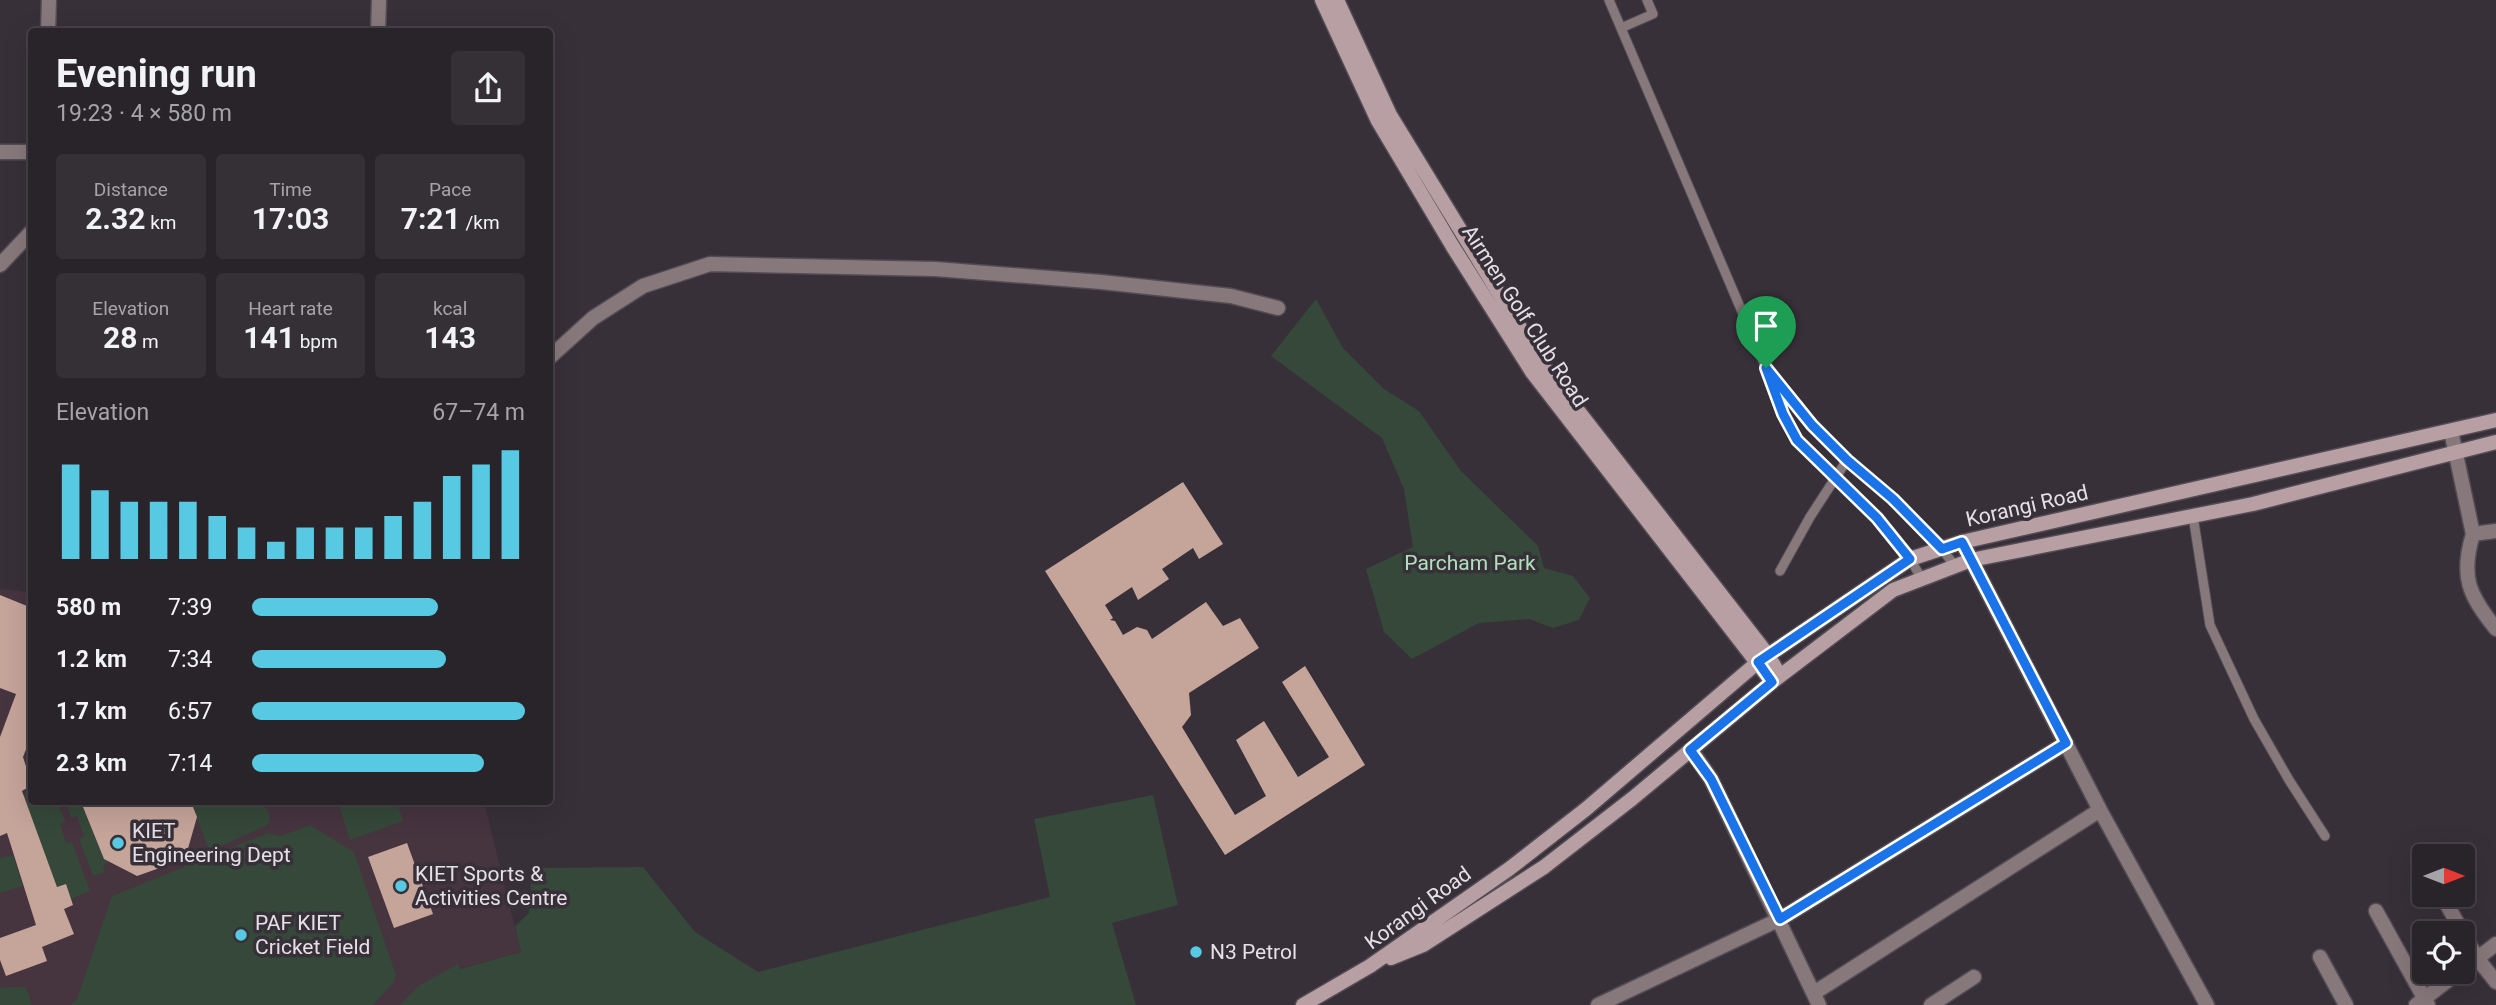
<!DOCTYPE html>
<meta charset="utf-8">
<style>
body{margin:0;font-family:Roboto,sans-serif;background:#353036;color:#f1f3f6;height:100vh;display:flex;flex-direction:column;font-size:26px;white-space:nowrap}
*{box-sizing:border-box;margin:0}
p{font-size:23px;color:#a5a4a8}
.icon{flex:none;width:38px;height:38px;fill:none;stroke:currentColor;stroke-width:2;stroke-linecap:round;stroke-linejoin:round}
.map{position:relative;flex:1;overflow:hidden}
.side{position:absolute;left:28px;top:28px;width:525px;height:777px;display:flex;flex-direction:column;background:#29242a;border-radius:7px;box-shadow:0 7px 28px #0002,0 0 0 2px #454147}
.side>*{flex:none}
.needle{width:46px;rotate:90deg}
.buttons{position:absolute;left:2412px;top:844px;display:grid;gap:14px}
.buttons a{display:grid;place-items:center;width:63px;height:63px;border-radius:7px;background:#29242a;box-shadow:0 7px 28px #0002,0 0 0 2px #454147;font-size:35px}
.pin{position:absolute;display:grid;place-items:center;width:60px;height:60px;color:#fff;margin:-72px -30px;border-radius:50% 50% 50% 0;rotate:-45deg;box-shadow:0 0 7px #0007}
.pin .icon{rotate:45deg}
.round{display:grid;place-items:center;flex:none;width:74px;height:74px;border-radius:7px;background:#353036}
.overview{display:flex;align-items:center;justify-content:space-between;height:119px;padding:0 28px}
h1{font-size:38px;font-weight:700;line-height:52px}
.figures{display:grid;grid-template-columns:repeat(3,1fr);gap:10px;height:119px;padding:7px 28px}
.figures div{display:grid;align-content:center;border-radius:7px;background:#353036;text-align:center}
.figures b{font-size:30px;font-weight:700}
.figures small{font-size:19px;font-weight:400}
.figures p{font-size:19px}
.chart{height:196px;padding:14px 28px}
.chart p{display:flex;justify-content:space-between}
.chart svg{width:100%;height:126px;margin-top:7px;stroke:#57c9e2;stroke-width:6}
ul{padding:0 28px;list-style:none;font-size:23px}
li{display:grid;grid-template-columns:112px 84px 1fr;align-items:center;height:52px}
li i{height:18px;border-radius:9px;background:#57c9e2}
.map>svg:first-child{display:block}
.education{fill:#46343f}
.green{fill:#354839}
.building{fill:#c5a49a}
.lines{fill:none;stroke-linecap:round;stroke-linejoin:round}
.lane-casing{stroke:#534c54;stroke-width:11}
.street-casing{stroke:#534c54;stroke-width:17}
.secondary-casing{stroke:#534c54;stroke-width:17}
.lane{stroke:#87787b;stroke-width:9}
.street{stroke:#87787b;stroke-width:14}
.secondary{stroke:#b79fa4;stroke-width:14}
.route-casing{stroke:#fff;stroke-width:14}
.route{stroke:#1a73e8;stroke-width:9}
.poi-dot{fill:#57c9e2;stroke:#373038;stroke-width:2.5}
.labels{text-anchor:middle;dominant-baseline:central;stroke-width:7;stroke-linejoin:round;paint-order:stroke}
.street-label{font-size:21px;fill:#e4e0e5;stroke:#373038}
.park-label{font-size:21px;fill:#b0e0bb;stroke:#373038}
.poi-label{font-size:21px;fill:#e4e0e5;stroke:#373038;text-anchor:start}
</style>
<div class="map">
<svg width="2496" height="1005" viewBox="0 0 2496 1005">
<rect width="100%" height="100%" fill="#373038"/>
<path class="education" d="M0,589L31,592L32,802H484L521,952L459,969L467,1005H0Z"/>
<path class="green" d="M1316,299L1343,348L1384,389L1419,411L1461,471L1538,546L1544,568L1573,576L1590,598L1579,620L1553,628L1529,619L1479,623L1412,659L1384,632L1366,569L1413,547L1404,489L1382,438L1271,356Z
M31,792L32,802H57L65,821L60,824L66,843L72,842L90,891L71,899L66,884L57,887L23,795Z
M1153,795L1178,905L1112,923L1136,1005H400L418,986L458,964L460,969L521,952L515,926L529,913L532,868L643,867L695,932L758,972L1050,897L1034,819Z
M66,802H81L104,859L108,861L103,867L105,872L93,876L79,839L84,837L77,816L71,818Z
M191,802H263C267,811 274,818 266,826L209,851Z
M338,802H397L403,821L350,840Z
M310,825L354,852L396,975L394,982L373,1005H71L77,999L112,896L268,833L281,836Z
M13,855L23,886L0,893V858Z
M14,987H24L28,992L32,1005H0V988Z"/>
<path class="building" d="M1183,482L1223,544L1199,559L1193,548L1162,569L1169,579L1138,600L1132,587L1105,605L1113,618L1110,620L1115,621L1123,635L1137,627L1147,630L1152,639L1206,602L1223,626L1240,618L1259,648L1189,693L1191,715L1182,727L1235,815L1266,796L1236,740L1264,721L1298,777L1329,757L1282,682L1305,666L1365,765L1225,855L1045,571Z
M0,595L32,608V734L23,757L32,785L22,791L57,887L66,884L73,905L64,909L74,934L42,947L47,961L6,976L0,960V938L36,925L7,833L0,836V737L16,694L0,688Z
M81,802H191L197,817L185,859L137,876L104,859Z
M407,843L433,914L394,928L368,857Z"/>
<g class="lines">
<g class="lane-casing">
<path id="lane" d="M1609,0L1766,368L1783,414L1797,440L1877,518L1910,559L1922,579
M1621,28L1653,14L1647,0
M1772,375C1795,405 1819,434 1847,460C1884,495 1925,525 1955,566
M2193,516L2210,625L2254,719L2289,780L2325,836
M1780,571L1810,517L1847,460"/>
</g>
<g class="street-casing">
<path id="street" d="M48,32L49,0
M378,32L379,0
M0,152H32
M0,265L32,231
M550,357L593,318L643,286L710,264L935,269L1101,282L1231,296L1278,308
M2451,431L2473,534
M2496,531L2473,534C2460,577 2469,595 2496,629
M1962,542L2100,810L2207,1005
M1691,750L1711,779L1819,1005
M2441,894L2477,958L2496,982
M2376,911L2428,1005
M2320,957L2346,1005
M2462,970L2496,944
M1814,993L2100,810
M1598,1005L1780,919L2066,743
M1931,1005L1974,977
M2416,1005L2460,971"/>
</g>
<g class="secondary-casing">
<path id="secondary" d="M1322,0L1378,121L1453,247L1532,372L1772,682
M1337,0L1390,115L1544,367L1768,655L1780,676
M1391,958L1423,945L1544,867L1633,798L1772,682L1893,590L1971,560L2253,504L2496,442
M1303,1005L1370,966L1509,869L1586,809L1758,662L1910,559L1962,542L2496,420"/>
</g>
<use href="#lane" class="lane"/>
<use href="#street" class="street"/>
<use href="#secondary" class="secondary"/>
</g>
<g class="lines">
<g class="route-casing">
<path id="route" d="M1766,368L1812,425L1847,460L1893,499L1942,549L1962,542L2066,743L1780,919L1711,779L1690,750L1772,682L1758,662L1910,559L1877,518L1797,440L1783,414Z"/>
</g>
<use href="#route" class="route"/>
</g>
<g class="poi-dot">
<circle cx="118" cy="843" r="7"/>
<circle cx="401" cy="886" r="7"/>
<circle cx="241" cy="935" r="7"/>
<circle cx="1196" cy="952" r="7"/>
</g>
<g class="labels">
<g class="street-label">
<text transform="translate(1525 316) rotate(57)">Airmen Golf Club Road</text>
<text transform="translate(2027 506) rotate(-13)">Korangi Road</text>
<text transform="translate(1418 908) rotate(-36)">Korangi Road</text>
</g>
<g class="park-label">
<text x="1470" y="563">Parcham Park</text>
</g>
<g class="poi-label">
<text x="132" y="831">KIET<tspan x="132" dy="24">Engineering Dept</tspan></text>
<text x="415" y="874">KIET Sports &amp;<tspan x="415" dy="24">Activities Centre</tspan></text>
<text x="255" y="923">PAF KIET<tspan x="255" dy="24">Cricket Field</tspan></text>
<text x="1210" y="952">N3 Petrol</text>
</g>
</g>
</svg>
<div class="buttons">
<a><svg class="needle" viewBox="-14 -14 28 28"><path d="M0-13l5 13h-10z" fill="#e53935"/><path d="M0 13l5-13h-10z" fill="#a5a4a8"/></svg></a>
<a><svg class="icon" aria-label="locate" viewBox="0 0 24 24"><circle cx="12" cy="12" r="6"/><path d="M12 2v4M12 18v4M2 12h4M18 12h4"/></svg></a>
</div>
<div class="pin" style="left:1766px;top:368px;background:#1e9e55"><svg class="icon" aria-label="arrive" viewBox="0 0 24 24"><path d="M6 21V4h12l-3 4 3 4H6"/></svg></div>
<section class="side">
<div class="overview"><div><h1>Evening run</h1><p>19:23 · 4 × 580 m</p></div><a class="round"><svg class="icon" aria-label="share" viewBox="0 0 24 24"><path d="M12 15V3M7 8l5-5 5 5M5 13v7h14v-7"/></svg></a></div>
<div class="figures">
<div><p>Distance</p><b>2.32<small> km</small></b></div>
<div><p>Time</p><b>17:03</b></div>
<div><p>Pace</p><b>7:21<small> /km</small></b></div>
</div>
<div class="figures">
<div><p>Elevation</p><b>28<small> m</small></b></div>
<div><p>Heart rate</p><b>141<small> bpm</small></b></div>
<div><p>kcal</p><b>143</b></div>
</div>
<div class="chart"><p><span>Elevation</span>67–74 m</p>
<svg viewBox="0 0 160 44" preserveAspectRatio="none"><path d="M5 44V11M15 44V20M25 44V24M35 44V24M45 44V24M55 44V29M65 44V33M75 44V38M85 44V33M95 44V33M105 44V33M115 44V29M125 44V24M135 44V15M145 44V11M155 44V6"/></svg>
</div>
<ul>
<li><b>580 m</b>7:39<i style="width:68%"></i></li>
<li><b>1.2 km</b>7:34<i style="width:71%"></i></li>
<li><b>1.7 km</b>6:57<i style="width:100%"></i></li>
<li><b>2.3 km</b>7:14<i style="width:85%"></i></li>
</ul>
</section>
</div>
